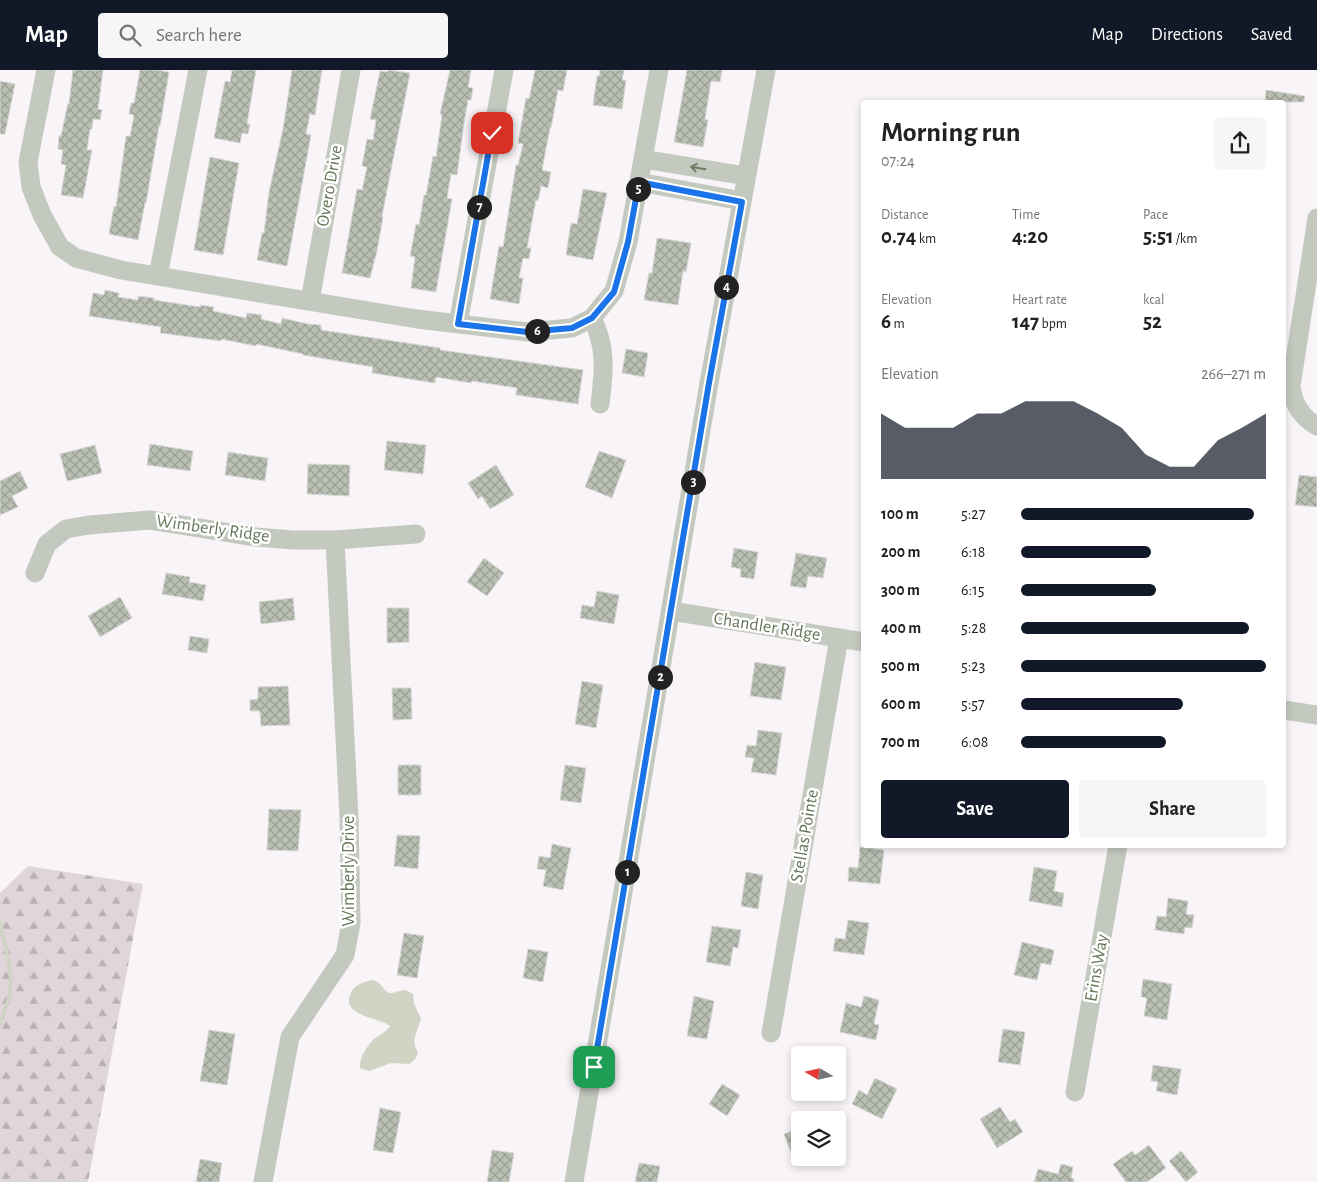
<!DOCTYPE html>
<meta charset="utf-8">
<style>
body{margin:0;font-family:"Alegreya Sans",sans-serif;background:#f6f6f6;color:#222;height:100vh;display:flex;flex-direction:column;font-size:19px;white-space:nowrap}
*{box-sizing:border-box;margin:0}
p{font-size:16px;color:#767676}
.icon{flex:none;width:28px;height:28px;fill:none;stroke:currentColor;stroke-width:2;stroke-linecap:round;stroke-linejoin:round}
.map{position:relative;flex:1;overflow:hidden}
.panel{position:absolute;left:861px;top:30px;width:425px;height:748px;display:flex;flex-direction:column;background:#fff;border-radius:5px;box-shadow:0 2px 8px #0003}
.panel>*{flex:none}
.needle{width:32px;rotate:279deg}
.buttons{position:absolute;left:791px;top:976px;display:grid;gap:10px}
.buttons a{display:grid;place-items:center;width:55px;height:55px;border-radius:5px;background:#fff;box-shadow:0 2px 8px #0003;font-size:25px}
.pin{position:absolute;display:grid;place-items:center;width:42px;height:42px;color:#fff;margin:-21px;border-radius:10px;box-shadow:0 2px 8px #0006}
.km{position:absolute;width:25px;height:25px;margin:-12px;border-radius:50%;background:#222;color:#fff;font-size:14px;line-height:25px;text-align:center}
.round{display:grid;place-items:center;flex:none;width:52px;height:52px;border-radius:5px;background:#f6f6f6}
.summary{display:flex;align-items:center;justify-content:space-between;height:85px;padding:0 20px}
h1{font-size:28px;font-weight:700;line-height:38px}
.figures{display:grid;grid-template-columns:repeat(3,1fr);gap:8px;height:85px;padding:5px 20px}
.figures div{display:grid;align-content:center}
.figures b{font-size:21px;font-weight:700}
.figures small{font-size:14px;font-weight:400}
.figures p{font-size:14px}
.chart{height:140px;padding:10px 20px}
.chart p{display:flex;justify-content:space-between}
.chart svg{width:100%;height:90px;margin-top:5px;fill:#111827;opacity:.7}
.primary-button{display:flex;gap:10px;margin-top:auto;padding:10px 20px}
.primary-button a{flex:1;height:58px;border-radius:5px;background:#111827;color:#fff;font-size:20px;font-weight:700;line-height:58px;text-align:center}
.primary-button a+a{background:#f6f6f6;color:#222}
ul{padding:0 20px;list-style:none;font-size:16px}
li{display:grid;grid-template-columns:80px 60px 1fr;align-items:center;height:38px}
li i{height:12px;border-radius:6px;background:#111827}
header{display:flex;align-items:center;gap:30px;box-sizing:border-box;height:70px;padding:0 25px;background:#111827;color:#fff}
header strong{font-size:24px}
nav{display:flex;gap:28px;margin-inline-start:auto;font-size:18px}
.search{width:350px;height:45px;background:#f6f6f6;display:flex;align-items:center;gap:12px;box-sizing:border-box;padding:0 18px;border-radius:5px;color:#767676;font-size:19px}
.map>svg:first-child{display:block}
.forest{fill:url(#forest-firs)}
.water{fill:#cfd4c5}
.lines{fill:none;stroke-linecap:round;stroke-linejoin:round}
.stream{stroke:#cfd4c5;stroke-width:4}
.building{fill:url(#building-cross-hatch);stroke:#d9d7d9}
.minor{stroke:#c4c9c0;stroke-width:19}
.oneway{stroke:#6c7a5d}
.route-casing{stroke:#fff;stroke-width:10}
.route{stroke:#1a73e8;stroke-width:6}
.labels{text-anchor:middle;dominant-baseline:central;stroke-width:5;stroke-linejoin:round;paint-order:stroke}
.street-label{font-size:18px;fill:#677658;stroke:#fff}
</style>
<header>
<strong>Map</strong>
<div class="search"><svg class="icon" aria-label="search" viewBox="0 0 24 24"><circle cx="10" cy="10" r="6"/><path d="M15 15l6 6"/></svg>Search here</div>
<nav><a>Map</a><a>Directions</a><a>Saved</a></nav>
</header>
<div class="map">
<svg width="1317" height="1112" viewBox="0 0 1317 1112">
<defs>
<pattern id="forest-firs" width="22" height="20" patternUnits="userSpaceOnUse" patternTransform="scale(1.25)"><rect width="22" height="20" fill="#e0d5d8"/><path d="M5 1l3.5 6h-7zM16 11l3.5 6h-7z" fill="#b9b1b2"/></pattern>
<pattern id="building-cross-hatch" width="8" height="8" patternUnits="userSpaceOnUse" patternTransform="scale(1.25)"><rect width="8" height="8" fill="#b9bfb2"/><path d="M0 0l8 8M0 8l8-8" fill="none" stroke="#9aa094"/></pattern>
</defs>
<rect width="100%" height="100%" fill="#f8f4f7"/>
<path class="forest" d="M28,796L143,814L88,1112H0V823Z"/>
<path class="water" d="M373,910C383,913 382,920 389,923C392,924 400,920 405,920L413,924L414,934L421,949C418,959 410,972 418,982L416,988L410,994L391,993L369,1001L360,998C359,988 367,976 374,969C380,964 387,962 390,956C380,948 342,946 350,925C353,915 363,912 373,910Z"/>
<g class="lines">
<path class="stream" d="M0,853L11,904L10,924L0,955"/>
</g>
<path class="building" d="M73,0H103L98,39L102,40L100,50L93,49L92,59H90L87,80H92L83,128L61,125L66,95L61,94L63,80L58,79L59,66H61L68,33L69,34Z
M140,0H156L169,2L160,56H159L146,133H145L138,170L109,164L114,136L116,137L126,66H130L134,45L129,44L131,33H134Z
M232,0H256L247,54H250L248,64L242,63L240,73L214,68L225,11L230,12Z
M292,0H322L315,45L310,44L306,64L311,65L287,196L257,190L262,163H264L269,122L283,59Z
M388,0L410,3L382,146L383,147L377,181L370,208L342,203L357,119L362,120L367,97L362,96L367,69L373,70L376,50L370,49L380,1L388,2Z
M450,0H471L468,17L473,18L471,30H468L464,53L457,105L451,104L447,128L452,129L436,222L411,218L415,187L410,186L416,154L419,155L424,125H426L433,86L436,87L442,45L440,44Z
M535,0H567L563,21L558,20L551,58H550L542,100L551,102L548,118L541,116L538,131L536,130L527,178H531L529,189L523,188L519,208H523L519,234L490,229L499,176L503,177L516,95H518L523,74L518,73L526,28L529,29Z
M600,0H624L622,10H626L622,39L593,35L597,6H599Z
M687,0H722L720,12L711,11L705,49L708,50L703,77L674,72Z
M0,11L15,14L5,64H0Z
M1266,20L1305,26L1304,32H1265Z
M210,87L239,93L223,185L194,180Z
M583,119L607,123L593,190L566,185L571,153L577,154Z
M657,168L691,173L686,202L683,201L678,235L644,230L649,203H652Z
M105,220L119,223L118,227L138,230V226L154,228V230L200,237V235L214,237L213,241L246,248L247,243L262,245L261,249L281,254L282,248L308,254L321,255V260L440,278V280L583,300L578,334L516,325L517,318L472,311L471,313L436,307L435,313L372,303L373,297L303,285V284L256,274V276L221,269V271L160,263L161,257L89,246L93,223L104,225Z
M626,279L648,283L644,307L622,303Z
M387,371L426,375L423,404L384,400Z
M150,374L193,381L190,401L147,395Z
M95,375L102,403L67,411L60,384Z
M599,381L626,390L612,428L585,417Z
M228,382L268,388L265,411L225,405Z
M308,394L350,395L349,426L307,424Z
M496,395L514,425L490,439L482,426L478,429L468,413Z
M20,401L28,418L12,426L18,437L0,445V411Z
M1299,405L1317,407V437L1295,435Z
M734,478L758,482L754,509L740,507L741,499L731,497Z
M796,483L827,488L823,508L808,506L806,518L790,516Z
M484,488L504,503L487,526L467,512Z
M166,503L190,507L189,512L206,515L203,531L162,524Z
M597,521L619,525L614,554L580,548L582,535L594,537Z
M120,527L132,548L100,567L88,546Z
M293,528L295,550L261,554L259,532Z
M387,538H409V572L387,573Z
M190,566L209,569L207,583L188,580Z
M755,592L786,597L781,630L750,626Z
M582,611L603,615L596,658L575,654Z
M288,616L290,655L261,656L260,641H250V630L258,629V617Z
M392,618H411L412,649L393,650Z
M758,660L782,663L776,705L751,702L754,688L745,687L747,675L756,676Z
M398,695H421V725H398Z
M565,695L586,698L581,733L560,730Z
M269,739L301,740L298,781L267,780Z
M397,765L420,766L418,799L394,796Z
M552,774L571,778L563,820L543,816L546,800L537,799L539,786L550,788Z
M860,777L884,780L880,814L848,811L849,797L858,798Z
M1034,797L1057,801L1054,821L1064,823L1062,837L1029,831Z
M746,802L763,805L758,839L741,836Z
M1168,828L1188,831L1186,844L1194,845L1192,858L1185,857L1184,864L1155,860L1157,846L1166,847Z
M848,850L869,853L864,885L833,881L835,868L845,869Z
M712,856L741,860L738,878L733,877L730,896L706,892Z
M404,863L424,866L417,908L397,905Z
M1022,872L1054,880L1051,895L1041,893L1037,910L1014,905Z
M528,879L548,882L543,912L523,908Z
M1143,909L1172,914L1167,950L1144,946L1147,928L1141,927Z
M694,926L714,931L707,969L687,966Z
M864,926L879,930L874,954L879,955L876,970L840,962L846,933L861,937Z
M1003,959L1025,962L1020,995L998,992Z
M209,960L235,964L227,1015L200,1011Z
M1153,995L1181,999L1177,1025L1156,1021L1158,1012L1151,1011Z
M875,1008L897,1019L882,1049L852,1034L859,1020L867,1025Z
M722,1014L740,1025L727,1046L709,1034Z
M1000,1037L1010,1052L1015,1049L1023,1062L997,1078L980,1049Z
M380,1038L401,1042L393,1083L373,1080Z
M800,1058V1082L792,1085L784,1064Z
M1149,1075L1166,1098L1147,1112H1126L1113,1094L1132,1081L1135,1085Z
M492,1080L514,1083L509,1112H487Z
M1181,1081L1198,1102L1186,1112L1169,1091Z
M200,1089L222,1093L219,1112H196Z
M639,1093L660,1096L657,1112H635Z
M1061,1094L1073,1097L1071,1108L1074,1109V1112H1034L1038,1099L1058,1104Z"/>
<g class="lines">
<path class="minor" d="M46,0L28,92L31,117L42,145L60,177L76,188L121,200L417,249L527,262L572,258L592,248L614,221L628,172L659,0
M643,89L746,106
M639,112L742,131
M1317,148L1291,316C1293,334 1301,347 1317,356
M158,206L198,0
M310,231L351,0
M592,248C607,278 604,302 600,334
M458,254L504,0
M35,503L47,474L66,459L89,455L150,450L256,467L293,470H335L416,464
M671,541L864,572
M1284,640L1317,645
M771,963L839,568
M1075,1022L1118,775
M263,1112L290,967L345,885L351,853L349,748L335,470
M574,1112L709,313L766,0"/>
</g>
<defs><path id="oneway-shaft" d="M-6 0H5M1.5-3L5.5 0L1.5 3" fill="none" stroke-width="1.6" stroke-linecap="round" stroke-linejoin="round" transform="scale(1.25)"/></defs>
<use class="oneway" href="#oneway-shaft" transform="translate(698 98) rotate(-171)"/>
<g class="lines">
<g class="route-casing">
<path id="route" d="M492,63L458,254L527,262L572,258L592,248L614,222L628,172L639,112L742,132L709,313L594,997"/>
</g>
<use href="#route" class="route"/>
</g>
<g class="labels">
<g class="street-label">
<text transform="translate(330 116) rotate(-80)">Overo Drive</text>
<text transform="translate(213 459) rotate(8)">Wimberly Ridge</text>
<text transform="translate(767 557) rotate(9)">Chandler Ridge</text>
<text transform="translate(805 766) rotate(-80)">Stellas Pointe</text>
<text transform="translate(349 801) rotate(-90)">Wimberly Drive</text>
<text transform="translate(1097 898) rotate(-80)">Erins Way</text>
</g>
</g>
</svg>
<div class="buttons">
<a><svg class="needle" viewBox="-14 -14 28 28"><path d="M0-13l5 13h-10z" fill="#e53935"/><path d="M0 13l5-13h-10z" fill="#767676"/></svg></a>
<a><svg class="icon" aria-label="layers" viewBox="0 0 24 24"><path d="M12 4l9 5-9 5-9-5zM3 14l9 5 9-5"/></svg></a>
</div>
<div class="pin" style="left:594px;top:997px;background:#1e9e55"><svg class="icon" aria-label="arrive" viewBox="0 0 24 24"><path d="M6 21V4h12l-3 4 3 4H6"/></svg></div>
<div class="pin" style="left:492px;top:63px;background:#d93025"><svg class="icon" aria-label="check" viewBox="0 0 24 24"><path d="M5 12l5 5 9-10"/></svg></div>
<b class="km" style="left:627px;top:802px">1</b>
<b class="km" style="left:660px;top:607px">2</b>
<b class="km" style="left:693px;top:412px">3</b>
<b class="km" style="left:726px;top:217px">4</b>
<b class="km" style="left:638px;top:119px">5</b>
<b class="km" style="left:537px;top:261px">6</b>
<b class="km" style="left:479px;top:137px">7</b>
<section class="panel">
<div class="summary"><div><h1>Morning run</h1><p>07:24</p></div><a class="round"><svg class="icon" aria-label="share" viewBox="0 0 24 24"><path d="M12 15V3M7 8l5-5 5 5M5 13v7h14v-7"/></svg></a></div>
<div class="figures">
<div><p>Distance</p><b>0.74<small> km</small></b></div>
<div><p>Time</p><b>4:20</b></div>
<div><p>Pace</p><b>5:51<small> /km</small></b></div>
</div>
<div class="figures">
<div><p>Elevation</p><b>6<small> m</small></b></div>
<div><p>Heart rate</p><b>147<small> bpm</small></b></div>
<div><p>kcal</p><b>52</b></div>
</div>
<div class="chart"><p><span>Elevation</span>266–271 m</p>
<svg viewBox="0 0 160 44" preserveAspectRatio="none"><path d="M0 44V12L10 19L20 19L30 19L40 12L50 12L60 6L70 6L80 6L90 12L100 19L110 32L120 38L130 38L140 25L150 19L160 12V44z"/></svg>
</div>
<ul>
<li><b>100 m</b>5:27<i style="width:95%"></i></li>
<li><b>200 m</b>6:18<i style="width:53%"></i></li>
<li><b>300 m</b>6:15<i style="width:55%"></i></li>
<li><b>400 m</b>5:28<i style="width:93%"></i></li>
<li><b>500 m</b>5:23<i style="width:100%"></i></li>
<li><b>600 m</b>5:57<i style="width:66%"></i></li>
<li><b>700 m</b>6:08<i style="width:59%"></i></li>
</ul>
<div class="primary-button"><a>Save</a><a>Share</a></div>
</section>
</div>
